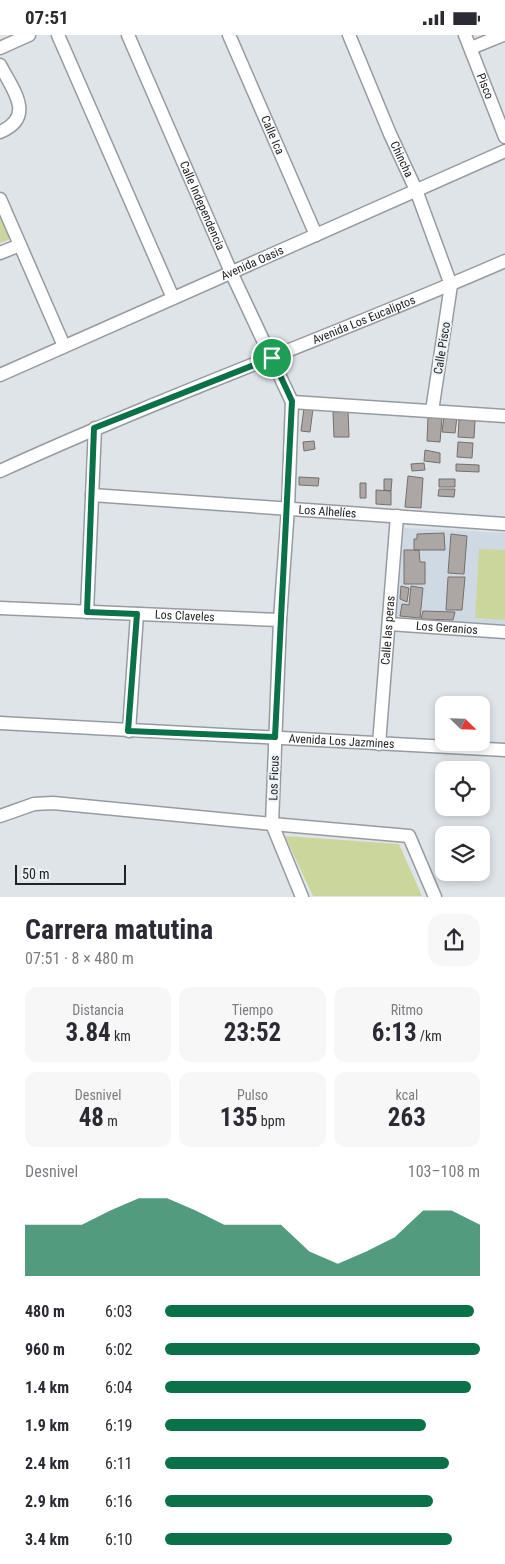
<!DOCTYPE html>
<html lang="es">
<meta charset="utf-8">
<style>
body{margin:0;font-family:"Roboto Condensed",sans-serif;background:#f7f7f7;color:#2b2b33;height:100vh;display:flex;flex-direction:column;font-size:19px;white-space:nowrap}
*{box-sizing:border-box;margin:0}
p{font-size:16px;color:#7c7c81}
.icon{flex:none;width:28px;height:28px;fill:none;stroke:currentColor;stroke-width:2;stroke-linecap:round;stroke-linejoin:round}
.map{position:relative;height:862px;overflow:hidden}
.side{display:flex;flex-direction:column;background:#fff;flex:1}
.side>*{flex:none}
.needle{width:32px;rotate:113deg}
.buttons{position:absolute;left:435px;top:661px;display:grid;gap:10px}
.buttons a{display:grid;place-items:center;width:55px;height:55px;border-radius:10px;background:#fff;box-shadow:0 2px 8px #0003;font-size:25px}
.scale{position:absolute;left:15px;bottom:12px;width:111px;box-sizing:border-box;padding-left:5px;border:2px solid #212324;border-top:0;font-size:14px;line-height:18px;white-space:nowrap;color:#212324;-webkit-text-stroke:4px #ecf1f6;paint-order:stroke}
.pin{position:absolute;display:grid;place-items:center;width:42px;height:42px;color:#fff;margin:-21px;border:2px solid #fff;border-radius:50%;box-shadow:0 1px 5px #0007}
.round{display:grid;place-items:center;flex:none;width:52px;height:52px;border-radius:15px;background:#f7f7f7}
.headline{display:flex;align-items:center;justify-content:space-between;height:85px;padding:0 25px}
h1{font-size:28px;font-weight:700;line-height:38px}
.metrics{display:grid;grid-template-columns:repeat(3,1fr);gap:8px;height:85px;padding:5px 25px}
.metrics div{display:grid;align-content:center;border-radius:12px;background:#f7f7f7;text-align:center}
.metrics b{font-size:25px;font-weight:700}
.metrics small{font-size:14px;font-weight:400}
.metrics p{font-size:14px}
.chart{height:140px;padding:10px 25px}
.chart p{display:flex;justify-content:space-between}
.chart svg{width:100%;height:90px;margin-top:5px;fill:#0a7148;opacity:.7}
ul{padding:0 25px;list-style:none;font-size:16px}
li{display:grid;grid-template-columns:80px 60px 1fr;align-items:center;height:38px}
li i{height:12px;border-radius:6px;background:#0a7148}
.status{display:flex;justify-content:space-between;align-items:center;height:35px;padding:0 25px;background:#fff;direction:ltr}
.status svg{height:14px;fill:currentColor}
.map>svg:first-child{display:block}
.built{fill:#ced9e3}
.green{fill:#cbd69d}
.building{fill:#aca6a4;stroke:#756f6d}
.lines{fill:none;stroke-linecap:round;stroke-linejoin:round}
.street-casing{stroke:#979ba0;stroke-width:15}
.street{stroke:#fff;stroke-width:12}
.route-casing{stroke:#fff;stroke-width:10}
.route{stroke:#0a7148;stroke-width:6}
.labels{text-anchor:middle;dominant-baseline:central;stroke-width:4;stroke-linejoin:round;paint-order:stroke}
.street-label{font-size:12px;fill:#212324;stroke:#ecf1f6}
</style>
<div class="status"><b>07:51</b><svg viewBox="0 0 49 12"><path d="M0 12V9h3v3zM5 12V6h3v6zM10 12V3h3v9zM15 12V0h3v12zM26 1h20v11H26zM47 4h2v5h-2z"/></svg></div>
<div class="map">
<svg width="505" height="862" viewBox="0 0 505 862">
<rect width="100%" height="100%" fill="#dfe4e8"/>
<path class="built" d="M404,493L505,498V593L396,584Z"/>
<path class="green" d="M0,181L10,204L0,208Z
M479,514L505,515V585L475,583Z
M285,801L399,809L422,861H313Z"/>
<path class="building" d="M304,373L313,374L310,397L301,396Z
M348,376L349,402H334L333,377Z
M444,381L457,382L455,398L442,397Z
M428,382L442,383L440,407L427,406Z
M459,385L475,386L474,403L458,402Z
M314,406L315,414L304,416L303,407Z
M458,407L473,408L472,423L457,422Z
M425,415L440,418V428L424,426Z
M424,428L425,435L412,436L411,429Z
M456,429L479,430V437L456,436Z
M408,441L423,443L421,473L405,472Z
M299,442L319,443L318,451L299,450Z
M384,444H392L391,456L384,455Z
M439,444H455V452H439Z
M360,448H366V463H360Z
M439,454H455L454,462L438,461Z
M376,455L391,456V470L376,469Z
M444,498L445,515H414V504H417V499Z
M451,499L467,501L464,539L448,538Z
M404,515H419L420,527H425V549H404Z
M448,542H465L462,575H446Z
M401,551L409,553L407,567L400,564Z
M411,551L423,553L420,583L400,581L402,569L409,570Z
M423,576L455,577L453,585L421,584Z"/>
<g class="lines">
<g class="street-casing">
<g id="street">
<path d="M58,0L173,263"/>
<path id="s1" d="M128,0L231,237L292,367L288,473L280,585L272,789L409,801L435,862"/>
<path id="s2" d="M229,0L316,200"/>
<path id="s3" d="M349,0L390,99L416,155L451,250L432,376"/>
<path id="s4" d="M465,0L505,102"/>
<path d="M0,13L29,0"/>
<path d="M471,13L503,0"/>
<path d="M0,30C13,55 36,82 0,97"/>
<path d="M0,164L64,311"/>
<path d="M0,218L20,210"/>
<path id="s5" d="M0,340L505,116"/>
<path d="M292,367L505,381"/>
<path id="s6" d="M0,436C166,360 338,299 505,226"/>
<path id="s7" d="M92,460L505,489"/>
<path id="s8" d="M0,573L280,585"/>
<path d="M87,577L95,393"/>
<path id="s9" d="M389,589L505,597"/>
<path id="s10" d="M0,688L505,715"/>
<path d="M129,696L137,579"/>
<path id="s11" d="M379,709L397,481"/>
<path d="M0,781L34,769L53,768L272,789L302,862"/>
</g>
</g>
<use href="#street" class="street"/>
</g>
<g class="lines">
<g class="route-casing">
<path id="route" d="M272,323L292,366L275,702L128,696L137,579L87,577L94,393Z"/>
</g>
<use href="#route" class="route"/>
</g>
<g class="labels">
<g class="street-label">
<text stroke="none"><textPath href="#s4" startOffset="55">Pisco</textPath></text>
<text stroke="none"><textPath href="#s2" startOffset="109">Calle Ica</textPath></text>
<text stroke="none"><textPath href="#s3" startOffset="135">Chincha</textPath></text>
<text stroke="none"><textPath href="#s1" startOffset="186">Calle Independencia</textPath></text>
<text stroke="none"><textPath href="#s5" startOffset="276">Avenida Oasis</textPath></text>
<text stroke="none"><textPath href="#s6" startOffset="394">Avenida Los Eucaliptos</textPath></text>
<text transform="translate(442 313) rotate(-81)">Calle Pisco</text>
<text stroke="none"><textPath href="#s7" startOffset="236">Los Alhelíes</textPath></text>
<text stroke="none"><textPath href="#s8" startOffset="185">Los Claveles</textPath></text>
<text stroke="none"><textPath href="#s9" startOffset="58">Los Geranios</textPath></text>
<text stroke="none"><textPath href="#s11" startOffset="114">Calle las peras</textPath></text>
<text stroke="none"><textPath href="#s10" startOffset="342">Avenida Los Jazmines</textPath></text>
<text transform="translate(274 743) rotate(-88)">Los Ficus</text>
</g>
</g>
</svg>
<div class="buttons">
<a><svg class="needle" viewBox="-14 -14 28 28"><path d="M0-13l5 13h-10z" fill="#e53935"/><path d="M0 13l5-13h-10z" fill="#7c7c81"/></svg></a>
<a><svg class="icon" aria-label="locate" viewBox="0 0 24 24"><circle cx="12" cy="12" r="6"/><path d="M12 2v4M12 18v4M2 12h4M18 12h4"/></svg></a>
<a><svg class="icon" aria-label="layers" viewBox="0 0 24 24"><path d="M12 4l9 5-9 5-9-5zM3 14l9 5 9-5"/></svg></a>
</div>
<div class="scale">50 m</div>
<div class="pin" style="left:272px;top:323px;background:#1e9e55"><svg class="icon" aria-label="arrive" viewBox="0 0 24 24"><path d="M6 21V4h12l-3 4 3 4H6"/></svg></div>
</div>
<section class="side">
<div class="headline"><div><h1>Carrera matutina</h1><p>07:51 · 8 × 480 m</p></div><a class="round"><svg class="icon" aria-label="share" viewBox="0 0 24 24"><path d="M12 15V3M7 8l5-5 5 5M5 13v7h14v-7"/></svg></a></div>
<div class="metrics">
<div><p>Distancia</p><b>3.84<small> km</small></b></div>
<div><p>Tiempo</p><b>23:52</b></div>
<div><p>Ritmo</p><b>6:13<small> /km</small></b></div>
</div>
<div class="metrics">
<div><p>Desnivel</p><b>48<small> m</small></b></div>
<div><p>Pulso</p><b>135<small> bpm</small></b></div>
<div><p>kcal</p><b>263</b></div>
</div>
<div class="chart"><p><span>Desnivel</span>103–108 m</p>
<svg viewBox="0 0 160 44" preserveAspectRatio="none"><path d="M0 44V19L10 19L20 19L30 12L40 6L50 6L60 12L70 19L80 19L90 19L100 32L110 38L120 32L130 25L140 12L150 12L160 19V44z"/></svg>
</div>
<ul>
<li><b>480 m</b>6:03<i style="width:98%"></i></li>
<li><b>960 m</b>6:02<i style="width:100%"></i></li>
<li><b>1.4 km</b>6:04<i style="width:97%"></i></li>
<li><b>1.9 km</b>6:19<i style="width:83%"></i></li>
<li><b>2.4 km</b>6:11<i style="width:90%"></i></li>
<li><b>2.9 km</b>6:16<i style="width:85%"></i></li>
<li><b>3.4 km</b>6:10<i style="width:91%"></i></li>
</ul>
</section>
